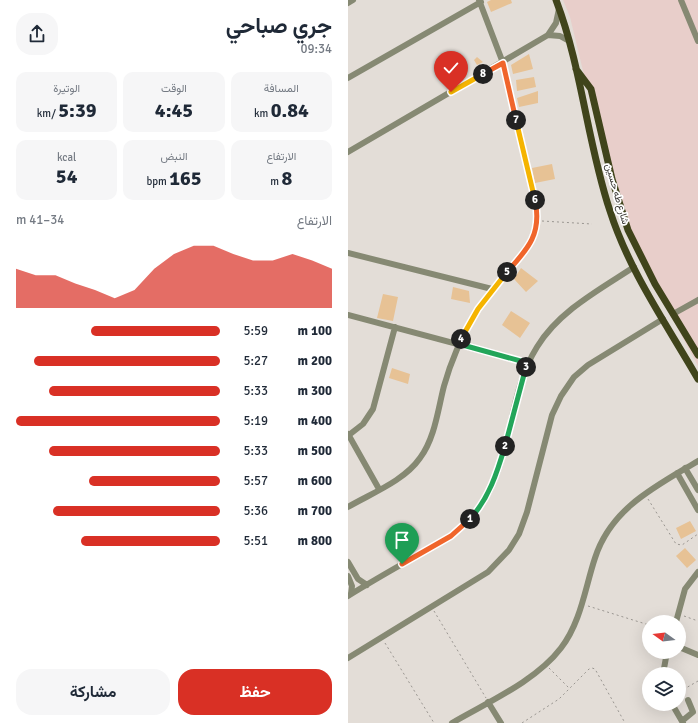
<!DOCTYPE html>
<html lang="ar">
<meta charset="utf-8">
<style>
body{margin:0;font-family:Signika,Vazirmatn,sans-serif;background:#f6f6f7;color:#1f2937;direction:rtl;height:100vh;display:flex;flex-direction:column;font-size:15px;white-space:nowrap}
*{box-sizing:border-box;margin:0}
p{font-size:13px;color:#747a83}
.icon{flex:none;width:22px;height:22px;fill:none;stroke:currentColor;stroke-width:2;stroke-linecap:round;stroke-linejoin:round}
.map{position:relative;flex:1;overflow:hidden;direction:ltr}
.drawer{display:flex;flex-direction:column;background:#fff;width:348px}
.drawer>*{flex:none}
.needle{width:26px;rotate:285deg}
.tools{position:absolute;left:294px;top:615px;display:grid;gap:8px}
.tools a{display:grid;place-items:center;width:44px;height:44px;border-radius:50%;background:#fff;box-shadow:0 4px 16px #0002;font-size:20px}
.pin{position:absolute;display:grid;place-items:center;width:34px;height:34px;color:#fff;margin:-41px -17px;border-radius:50% 50% 50% 0;rotate:-45deg;box-shadow:0 0 4px #0007}
.pin .icon{rotate:45deg}
.km{position:absolute;width:20px;height:20px;margin:-10px;border-radius:50%;background:#222;color:#fff;font-size:11px;line-height:20px;text-align:center}
.round{display:grid;place-items:center;flex:none;width:42px;height:42px;border-radius:16px;background:#f6f6f7}
.overview{display:flex;align-items:center;justify-content:space-between;height:68px;padding:0 16px}
h1{font-size:22px;font-weight:700;line-height:30px}
.figures{display:grid;grid-template-columns:repeat(3,1fr);gap:6px;height:68px;padding:4px 16px}
.figures div{display:grid;align-content:center;border-radius:10px;background:#f6f6f7;text-align:center}
.figures b{font-size:20px;font-weight:700}
.figures small{font-size:11px;font-weight:400}
.figures p{font-size:11px}
.chart{height:112px;padding:8px 16px}
.chart p{display:flex;justify-content:space-between}
.chart svg{width:100%;height:72px;margin-top:4px;fill:#d93025;opacity:.7}
.button{display:flex;gap:8px;margin-top:auto;padding:8px 16px}
.button a{flex:1;height:46px;border-radius:16px;background:#d93025;color:#fff;font-size:16px;font-weight:700;line-height:46px;text-align:center}
.button a+a{background:#f6f6f7;color:#1f2937}
ul{padding:0 16px;list-style:none;font-size:13px}
li{display:grid;grid-template-columns:64px 48px 1fr;align-items:center;height:30px}
li i{height:10px;border-radius:5px;background:#d93025}
main{display:flex;flex:1;min-height:0}
.map>svg:first-child{display:block}
.commercial{fill:#e8ceca}
.building{fill:#e7c295}
.lines{fill:none;stroke-linecap:round;stroke-linejoin:round}
.path{stroke:#9a9691;stroke-width:1;stroke-dasharray:2 3;stroke-linecap:butt}
.minor{stroke:#868973;stroke-width:6}
.major{stroke:#40441b;stroke-width:7}
.split-1-casing{stroke:#fff;stroke-width:8}
.split-2-casing{stroke:#fff;stroke-width:8}
.split-3-casing{stroke:#fff;stroke-width:8}
.split-4-casing{stroke:#fff;stroke-width:8}
.split-5-casing{stroke:#fff;stroke-width:8}
.split-6-casing{stroke:#fff;stroke-width:8}
.split-7-casing{stroke:#fff;stroke-width:8}
.split-8-casing{stroke:#fff;stroke-width:8}
.split-9-casing{stroke:#fff;stroke-width:8}
.split-1{stroke:#f0652b;stroke-width:5}
.split-2{stroke:#22a559;stroke-width:5}
.split-3{stroke:#22a559;stroke-width:5}
.split-4{stroke:#22a559;stroke-width:5}
.split-5{stroke:#f5b400;stroke-width:5}
.split-6{stroke:#f0652b;stroke-width:5}
.split-7{stroke:#f5b400;stroke-width:5}
.split-8{stroke:#f0652b;stroke-width:5}
.split-9{stroke:#f5b400;stroke-width:5}
.labels{text-anchor:middle;dominant-baseline:central;stroke-width:3.5;stroke-linejoin:round;paint-order:stroke}
.street-label{font-size:10px;fill:#383633;stroke:#fff}
</style>
<main>
<div class="map">
<svg width="350" height="723" viewBox="0 0 350 723">
<rect width="100%" height="100%" fill="#e3ddd7"/>
<path class="commercial" d="M215,0H350V366L284,244L260,174L222,17Z"/>
<path class="building" d="M143,0H163L164,3L143,12L139,2Z
M181,54L185,69L165,74L163,65Z
M129,57L135,62L129,65L126,60Z
M186,77L188,87L169,91L168,80Z
M190,91V103L171,107L169,98Z
M204,164L207,179L187,183L184,168Z
M173,268L190,281L178,292L166,279Z
M105,287L121,291L122,303L103,299Z
M35,294L50,297L45,321L29,318Z
M163,311L182,323L172,338L154,325Z
M44,368L62,374L60,384L41,378Z
M342,521L348,531L333,539L328,528Z
M337,548L348,560L339,568L328,556Z"/>
<g class="lines">
<path class="path" d="M194,221L244,224
M300,499L328,544L334,545L350,534
M240,606L301,625
M86,611L138,698
M336,616L350,621
M37,643L86,723
M201,668L221,688
M331,692L350,681
M174,723L211,699L241,669L244,668L247,669L277,723"/>
<path class="minor" d="M333,0L350,41
M0,3L5,0
M200,35L212,36L221,41
M0,78L133,2
M0,152L200,35L208,23L211,9
M0,253L144,289
M325,314L350,300
M0,315L180,363
M0,434L31,489
M1,435L15,424L25,409L47,327
M337,468L350,490
M329,473L350,510
M0,507C24,493 56,481 72,458C87,438 90,409 96,386C103,361 113,338 126,316C134,303 143,291 153,279C172,257 193,239 188,206L155,63L131,0
M0,562L10,579L19,585
M0,576L4,586L3,594
M0,596C21,583 42,571 63,559C86,546 110,534 127,513C166,466 157,398 189,347C211,311 251,290 286,267
M328,622L337,589L350,572
M331,647L350,655
M0,658L140,572L161,550L171,534L179,512L204,415L213,396L226,377L240,365L315,319
M315,674L319,652
M140,702L153,723
M324,704L335,723
M334,721L345,712L340,700
M104,723C140,702 188,681 213,648C233,622 237,588 247,558C263,508 308,486 350,461"/>
<path class="major" d="M208,0C234,68 239,142 262,211C281,271 319,325 350,379
M228,69L243,89L264,179L280,230L307,284L350,355"/>
</g>
<g class="lines">
<g class="split-1-casing">
<path id="split-1" d="M54,564L103,536L122,519"/>
</g>
<g class="split-2-casing">
<path id="split-2" d="M122,519C141,498 149,473 157,446"/>
</g>
<g class="split-3-casing">
<path id="split-3" d="M157,446L178,367"/>
</g>
<g class="split-4-casing">
<path id="split-4" d="M113,339L111,344L180,363L178,367"/>
</g>
<g class="split-5-casing">
<path id="split-5" d="M113,339L130,309L159,272"/>
</g>
<g class="split-6-casing">
<path id="split-6" d="M159,272C181,248 194,233 187,200"/>
</g>
<g class="split-7-casing">
<path id="split-7" d="M168,120L187,200"/>
</g>
<g class="split-8-casing">
<path id="split-8" d="M135,74L155,63L168,120"/>
</g>
<g class="split-9-casing">
<path id="split-9" d="M103,92L135,74"/>
</g>
<use href="#split-1" class="split-1"/>
<use href="#split-2" class="split-2"/>
<use href="#split-3" class="split-3"/>
<use href="#split-4" class="split-4"/>
<use href="#split-5" class="split-5"/>
<use href="#split-6" class="split-6"/>
<use href="#split-7" class="split-7"/>
<use href="#split-8" class="split-8"/>
<use href="#split-9" class="split-9"/>
</g>
<g class="labels">
<g class="street-label">
<text transform="translate(269 194) rotate(74)">شارع طه حسين</text>
</g>
</g>
</svg>
<div class="tools">
<a><svg class="needle" viewBox="-14 -14 28 28"><path d="M0-13l5 13h-10z" fill="#e53935"/><path d="M0 13l5-13h-10z" fill="#747a83"/></svg></a>
<a><svg class="icon" aria-label="layers" viewBox="0 0 24 24"><path d="M12 4l9 5-9 5-9-5zM3 14l9 5 9-5"/></svg></a>
</div>
<div class="pin" style="left:54px;top:564px;background:#1e9e55"><svg class="icon" aria-label="arrive" viewBox="0 0 24 24"><path d="M6 21V4h12l-3 4 3 4H6"/></svg></div>
<div class="pin" style="left:103px;top:92px;background:#d93025"><svg class="icon" aria-label="check" viewBox="0 0 24 24"><path d="M5 12l5 5 9-10"/></svg></div>
<b class="km" style="left:122px;top:519px">1</b>
<b class="km" style="left:157px;top:446px">2</b>
<b class="km" style="left:178px;top:367px">3</b>
<b class="km" style="left:113px;top:339px">4</b>
<b class="km" style="left:159px;top:272px">5</b>
<b class="km" style="left:187px;top:200px">6</b>
<b class="km" style="left:168px;top:120px">7</b>
<b class="km" style="left:135px;top:74px">8</b>
</div>
<section class="drawer">
<div class="overview"><div><h1>جري صباحي</h1><p>09:34</p></div><a class="round"><svg class="icon" aria-label="share" viewBox="0 0 24 24"><path d="M12 15V3M7 8l5-5 5 5M5 13v7h14v-7"/></svg></a></div>
<div class="figures">
<div><p>المسافة</p><b>0.84<small> km</small></b></div>
<div><p>الوقت</p><b>4:45</b></div>
<div><p>الوتيرة</p><b>5:39<small> /km</small></b></div>
</div>
<div class="figures">
<div><p>الارتفاع</p><b>8<small> m</small></b></div>
<div><p>النبض</p><b>165<small> bpm</small></b></div>
<div><p>kcal</p><b>54</b></div>
</div>
<div class="chart"><p><span>الارتفاع</span>34–41 m</p>
<svg viewBox="0 0 160 44" preserveAspectRatio="none"><path d="M0 44V20L10 24L20 24L30 29L40 33L50 38L60 33L70 20L80 11L90 6L100 6L110 11L120 15L130 15L140 11L150 15L160 20V44z"/></svg>
</div>
<ul>
<li><b>100 m</b>5:59<i style="width:63%"></i></li>
<li><b>200 m</b>5:27<i style="width:91%"></i></li>
<li><b>300 m</b>5:33<i style="width:84%"></i></li>
<li><b>400 m</b>5:19<i style="width:100%"></i></li>
<li><b>500 m</b>5:33<i style="width:84%"></i></li>
<li><b>600 m</b>5:57<i style="width:64%"></i></li>
<li><b>700 m</b>5:36<i style="width:82%"></i></li>
<li><b>800 m</b>5:51<i style="width:68%"></i></li>
</ul>
<div class="button"><a>حفظ</a><a>مشاركة</a></div>
</section>
</main>
